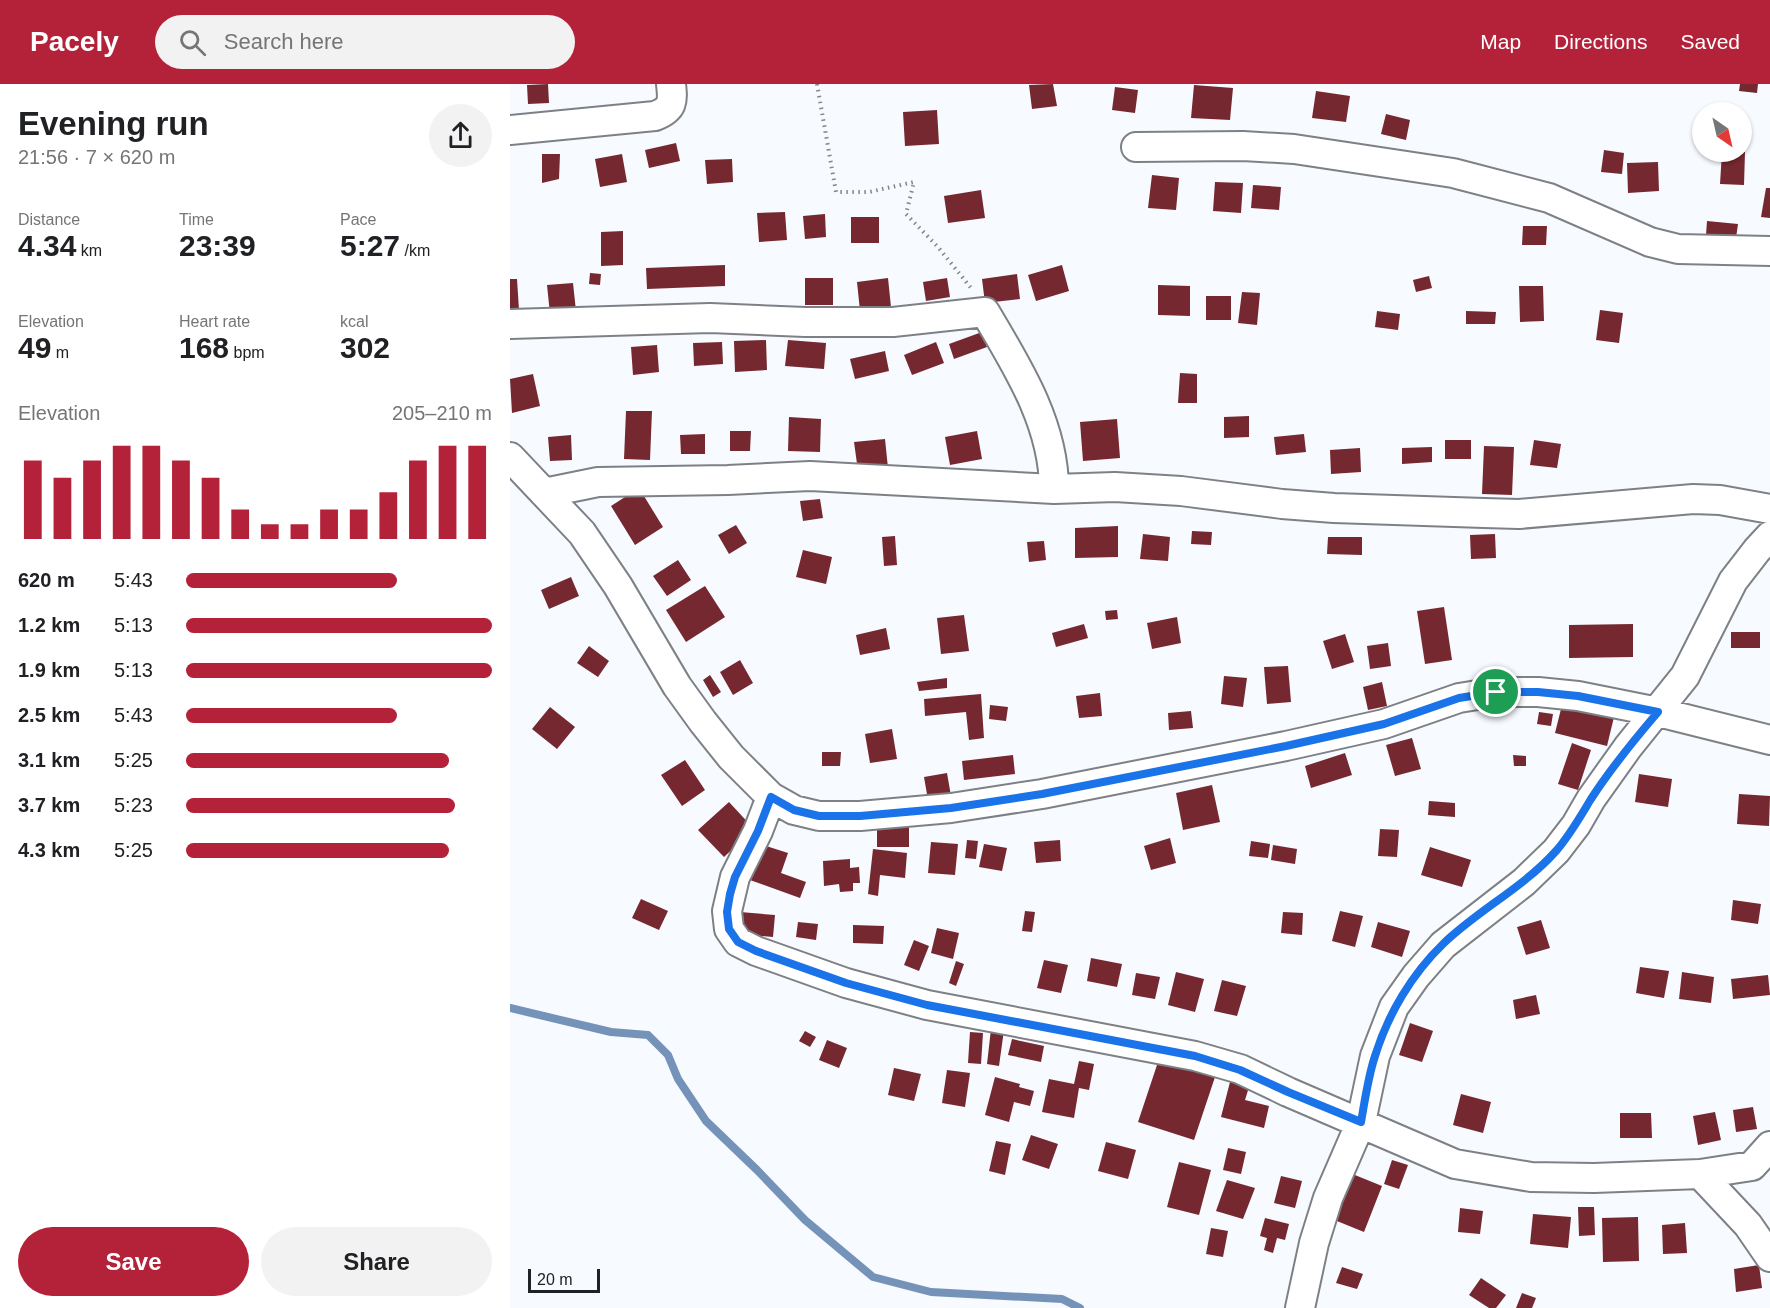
<!DOCTYPE html>
<meta charset="utf-8">
<style>
body{margin:0;font-family:Helvetica,sans-serif;background:#f2f2f2;color:#202124;height:100vh;display:flex;flex-direction:column;font-size:22px;white-space:nowrap}
*{box-sizing:border-box;margin:0}
p{font-size:20px;color:#757577}
.icon{flex:none;width:33px;height:33px;fill:none;stroke:currentColor;stroke-width:2;stroke-linecap:round;stroke-linejoin:round}
.map{position:relative;flex:1;overflow:hidden}
.sheet{display:flex;flex-direction:column;background:#fff;width:510px}
.sheet>*{flex:none}
.needle{width:39px;rotate:146deg}
.buttons{position:absolute;left:1182px;top:18px;display:grid;gap:12px}
.buttons a{display:grid;place-items:center;width:60px;height:60px;border-radius:50%;background:#fff;box-shadow:0 2px 4px #0004;font-size:30px}
.scale{position:absolute;left:18px;bottom:15px;width:72px;box-sizing:border-box;padding-left:6px;border:3px solid #202224;border-top:0;font-size:16px;line-height:21px;white-space:nowrap;color:#202224;-webkit-text-stroke:4px #f7faff;paint-order:stroke}
.pin{position:absolute;display:grid;place-items:center;width:51px;height:51px;color:#fff;margin:-26px;border:3px solid #fff;border-radius:50%;box-shadow:0 2px 6px #0007}
.round{display:grid;place-items:center;flex:none;width:63px;height:63px;border-radius:32px;background:#f2f2f2}
.overview{display:flex;align-items:center;justify-content:space-between;height:102px;padding:0 18px}
h1{font-size:33px;font-weight:700;line-height:45px}
.stats{display:grid;grid-template-columns:repeat(3,1fr);gap:9px;height:102px;padding:6px 18px}
.stats div{display:grid;align-content:center}
.stats b{font-size:30px;font-weight:700}
.stats small{font-size:16px;font-weight:400}
.stats p{font-size:16px}
.chart{height:168px;padding:12px 18px}
.chart p{display:flex;justify-content:space-between}
.chart svg{width:100%;height:108px;margin-top:6px;stroke:#b4223a;stroke-width:6}
.action{display:flex;gap:12px;margin-top:auto;padding:12px 18px}
.action a{flex:1;height:69px;border-radius:36px;background:#b4223a;color:#fff;font-size:24px;font-weight:700;line-height:69px;text-align:center}
.action a+a{background:#f2f2f2;color:#202124}
ul{padding:0 18px;list-style:none;font-size:20px}
li{display:grid;grid-template-columns:96px 72px 1fr;align-items:center;height:45px}
li i{height:15px;border-radius:8px;background:#b4223a}
header{display:flex;align-items:center;gap:36px;box-sizing:border-box;height:84px;padding:0 30px;background:#b4223a;color:#fff}
header strong{font-size:28px}
nav{display:flex;gap:33px;margin-inline-start:auto;font-size:21px}
.search{width:420px;height:54px;background:#f2f2f2;display:flex;align-items:center;gap:15px;box-sizing:border-box;padding:0 21px;border-radius:33px;color:#757577;font-size:22px}
main{display:flex;flex:1;min-height:0}
.map>svg:first-child{display:block}
.lines{fill:none;stroke-linecap:round;stroke-linejoin:round}
.stream{stroke:#7593b8;stroke-width:8}
.building{fill:#75282f}
.minor-casing{stroke:#7d8186;stroke-width:32}
.path{stroke:#838689;stroke-width:4;stroke-dasharray:1.5 4.5;stroke-linecap:butt}
.minor{stroke:#fff;stroke-width:28}
.route-casing{stroke:#fff;stroke-width:12}
.route{stroke:#1a73e8;stroke-width:8}
</style>
<header>
<strong>Pacely</strong>
<div class="search"><svg class="icon" aria-label="search" viewBox="0 0 24 24"><circle cx="10" cy="10" r="6"/><path d="M15 15l6 6"/></svg>Search here</div>
<nav><a>Map</a><a>Directions</a><a>Saved</a></nav>
</header>
<main>
<section class="sheet">
<div class="overview"><div><h1>Evening run</h1><p>21:56 · 7 × 620 m</p></div><a class="round"><svg class="icon" aria-label="share" viewBox="0 0 24 24"><path d="M12 15V3M7 8l5-5 5 5M5 13v7h14v-7"/></svg></a></div>
<div class="stats">
<div><p>Distance</p><b>4.34<small> km</small></b></div>
<div><p>Time</p><b>23:39</b></div>
<div><p>Pace</p><b>5:27<small> /km</small></b></div>
</div>
<div class="stats">
<div><p>Elevation</p><b>49<small> m</small></b></div>
<div><p>Heart rate</p><b>168<small> bpm</small></b></div>
<div><p>kcal</p><b>302</b></div>
</div>
<div class="chart"><p><span>Elevation</span>205–210 m</p>
<svg viewBox="0 0 160 44" preserveAspectRatio="none"><path d="M5 44V12M15 44V19M25 44V12M35 44V6M45 44V6M55 44V12M65 44V19M75 44V32M85 44V38M95 44V38M105 44V32M115 44V32M125 44V25M135 44V12M145 44V6M155 44V6"/></svg>
</div>
<ul>
<li><b>620 m</b>5:43<i style="width:69%"></i></li>
<li><b>1.2 km</b>5:13<i style="width:100%"></i></li>
<li><b>1.9 km</b>5:13<i style="width:100%"></i></li>
<li><b>2.5 km</b>5:43<i style="width:69%"></i></li>
<li><b>3.1 km</b>5:25<i style="width:86%"></i></li>
<li><b>3.7 km</b>5:23<i style="width:88%"></i></li>
<li><b>4.3 km</b>5:25<i style="width:86%"></i></li>
</ul>
<div class="action"><a>Save</a><a>Share</a></div>
</section>
<div class="map">
<svg width="1260" height="1224" viewBox="0 0 1260 1224">
<rect width="100%" height="100%" fill="#f7faff"/>
<g class="lines">
<path class="stream" d="M0,924L101,948L138,951L158,971L168,995L196,1037L247,1086L295,1136L363,1193L421,1208L552,1215L570,1224"/>
</g>
<path class="building" d="M38,0L39,19L18,20L17,1Z
M543,0L547,22L522,25L519,1Z
M1230,0H1248L1247,9L1229,7Z
M684,1L723,4L720,36L681,34Z
M605,3L628,6L625,29L602,26Z
M806,7L840,12L836,38L802,34Z
M427,26L429,60L395,62L393,28Z
M876,30L900,36L896,56L871,50Z
M166,59L170,77L139,84L135,66Z
M1094,66L1114,69L1112,90L1091,88Z
M1212,68H1235L1234,101L1210,100Z
M32,70H50L49,95L32,99Z
M112,70L117,98L90,103L85,75Z
M222,75L223,98L197,100L195,76Z
M1148,78L1149,107L1118,109L1117,79Z
M642,91L669,94L666,126L638,124Z
M705,98L733,99L731,129L703,127Z
M743,101L771,103L769,126L741,124Z
M1256,104H1260V134L1251,133Z
M471,106L475,134L438,139L434,112Z
M275,128L277,156L249,158L247,129Z
M315,130L316,153L295,155L293,132Z
M341,133H369V159H341Z
M1197,137L1228,140L1226,154L1196,151Z
M1013,142H1037L1036,161H1012Z
M113,147V181L91,182V148Z
M215,181V202L137,205L136,184Z
M552,181L559,207L526,217L518,191Z
M80,189L91,190L90,201L79,200Z
M507,190L510,215L475,219L472,195Z
M919,192L922,204L906,208L903,196Z
M295,194H323V221H295Z
M378,194L381,223L350,227L347,198Z
M437,194L440,213L416,217L413,198Z
M0,195H7L9,226H0Z
M63,199L66,227L40,230L37,201Z
M648,201L680,202V232L648,231Z
M1009,202H1033L1034,237L1010,238Z
M732,208L750,209L747,241L728,239Z
M696,212H721V236H696Z
M1090,226L1113,229L1109,259L1086,256Z
M867,227L890,230L888,246L865,243Z
M956,227L986,228L985,240H956Z
M472,248L477,263L444,275L439,260Z
M256,256L257,286L225,288L224,257Z
M278,256L316,259L314,285L275,282Z
M212,258L213,280L184,282L183,259Z
M426,258L434,279L402,291L394,271Z
M147,261L149,288L123,291L121,263Z
M375,267L379,287L345,295L340,275Z
M670,289L687,290V319H668Z
M23,290L30,322L2,329L0,295Z
M116,327H142L140,376L114,375Z
M739,332V353L714,354V333Z
M279,333L311,335L310,368L278,367Z
M607,335L610,374L573,377L570,338Z
M220,347H241L240,367H220Z
M467,347L472,375L440,381L435,353Z
M195,350V370H171L170,351Z
M794,350L796,368L766,371L764,353Z
M61,351L62,376L40,377L38,353Z
M375,355L378,384L348,387L344,358Z
M935,356H961V375H935Z
M1024,356L1051,360L1047,384L1020,381Z
M974,362L1004,363L1002,411L972,410Z
M922,363V378L892,380V364Z
M850,364L851,388L821,390L820,366Z
M129,404L153,443L125,461L101,422Z
M310,415L313,434L293,437L290,417Z
M226,441L237,459L219,470L208,451Z
M608,442V473L565,474V444Z
M682,447L702,448L701,461L681,460Z
M633,450L660,453L658,477L630,475Z
M985,450L986,474L961,475L960,451Z
M385,452L387,481L374,482L372,453Z
M818,453H852V471L817,470Z
M534,457L536,476L519,478L517,458Z
M293,466L322,473L316,500L286,493Z
M168,476L181,496L157,512L143,492Z
M61,493L69,512L39,525L31,506Z
M195,502L215,533L176,558L156,526Z
M934,523L942,576L915,580L907,527Z
M607,526L608,535L596,536L595,527Z
M454,531L459,567L431,570L427,534Z
M667,533L671,559L642,565L637,539Z
M574,540L578,554L546,563L542,549Z
M1123,540V573L1059,574V541Z
M376,544L380,565L350,571L346,551Z
M1221,548H1250V564H1221Z
M835,550L844,578L822,585L813,557Z
M878,559L881,582L860,585L857,562Z
M79,562L99,577L88,593L67,579Z
M230,576L243,599L223,611L210,588Z
M778,582L781,618L757,620L754,583Z
M200,591L211,608L203,613L193,596Z
M714,592L737,594L733,623L711,620Z
M437,594V604L409,607L407,598Z
M872,598L877,622L858,626L853,603Z
M590,609L592,632L569,634L566,612Z
M471,610L474,654L459,656L456,628L415,632L414,615Z
M480,621L498,623L496,637L479,635Z
M1052,621L1104,633L1097,662L1045,649Z
M40,623L65,643L47,665L22,645Z
M681,627L683,644L659,646L658,629Z
M1029,628L1043,630L1041,642L1027,640Z
M382,645L387,675L360,679L355,650Z
M902,654L911,685L885,692L876,661Z
M1062,659L1081,666L1068,706L1048,700Z
M312,668H331L330,682H312Z
M835,669L842,691L801,704L795,682Z
M503,671L505,690L454,696L452,677Z
M1003,671L1016,672V682H1004Z
M175,676L195,706L172,722L151,691Z
M437,689L441,712L418,716L414,693Z
M1129,690L1162,695L1158,723L1125,718Z
M702,701L710,738L673,746L666,709Z
M1229,710L1260,712L1259,742L1227,740Z
M919,717L945,719V733L918,731Z
M219,718L244,745L214,773L188,746Z
M367,739H399V763H367Z
M870,745L889,746L887,773L868,772Z
M660,754L666,779L641,786L634,762Z
M457,756L468,757L466,775L455,774Z
M550,756L551,777L526,779L524,758Z
M741,757L760,760L758,774L739,772Z
M421,758L448,760L445,791L418,789Z
M474,760L497,764L492,787L469,783Z
M253,761L278,769L271,789L296,798L290,814L240,796Z
M763,761L787,765L785,780L761,776Z
M920,763L961,776L952,803L911,791Z
M363,765L397,769L395,794L370,791L368,812L358,810Z
M340,775V784L349,783L350,799H343V807L330,808L329,800L314,802L313,777Z
M131,815L158,827L149,846L122,834Z
M1223,816L1251,820L1248,840L1221,836Z
M515,827L525,828L522,848L512,847Z
M830,827L853,832L845,863L822,857Z
M230,828L265,831L263,853L228,850Z
M773,828L793,829L792,851L771,849Z
M1031,836L1040,864L1016,871L1007,843Z
M288,838L308,840L306,856L286,853Z
M868,838L900,847L892,873L861,863Z
M343,841L374,842L373,860L343,859Z
M427,844L449,849L443,875L421,869Z
M404,856L419,862L409,887L394,881Z
M581,874L612,880L607,903L577,897Z
M534,876L558,881L551,909L527,904Z
M446,877L454,880L446,902L439,899Z
M1130,883L1159,887L1154,914L1126,909Z
M666,888L694,895L685,928L658,921Z
M1172,888L1204,893L1201,919L1169,915Z
M626,889L650,893L645,915L622,911Z
M1258,891L1260,911L1223,915L1221,895Z
M712,896L736,902L727,932L704,927Z
M1026,911L1030,930L1006,935L1003,916Z
M900,939L923,947L912,978L889,971Z
M481,945L494,946L489,982L477,980Z
M295,947L306,953L300,963L289,957Z
M460,948L473,949L471,980L458,979Z
M502,955L534,962L531,978L498,971Z
M317,956L337,964L329,984L309,976Z
M650,972L706,990L684,1056L628,1038Z
M569,977L584,980L579,1006L569,1004L564,1034L532,1028L539,995L564,1000Z
M384,984L411,990L404,1017L378,1011Z
M437,986L460,989L455,1023L432,1019Z
M485,993L510,1000L509,1003L524,1007L520,1022L504,1018L499,1038L475,1031Z
M720,998L739,1003L735,1016L759,1022L754,1044L711,1033Z
M951,1010L981,1018L973,1049L943,1041Z
M1243,1023L1247,1045L1226,1048L1223,1026Z
M1205,1028L1211,1056L1188,1061L1183,1032Z
M1110,1029H1141L1142,1054H1110Z
M521,1051L548,1060L539,1085L512,1076Z
M486,1057L501,1060L495,1091L479,1087Z
M596,1058L626,1066L618,1095L588,1087Z
M718,1064L736,1068L731,1090L713,1086Z
M882,1076L898,1081L889,1105L874,1100Z
M669,1078L701,1086L689,1131L657,1123Z
M840,1089L872,1102L854,1148L822,1135Z
M771,1092L792,1097L785,1124L764,1119Z
M717,1096L745,1104L733,1135L706,1127Z
M1068,1123H1084L1085,1151L1069,1152Z
M950,1124L973,1127L970,1150L948,1148Z
M1023,1130L1061,1133L1058,1164L1020,1160Z
M1128,1133L1129,1177L1093,1178L1092,1134Z
M755,1134L779,1140L775,1156L767,1154L763,1169L754,1166L757,1154L750,1152Z
M1175,1139L1177,1169L1153,1170L1152,1141Z
M701,1144L718,1147L713,1173L696,1170Z
M1249,1181L1252,1204L1226,1208L1224,1185Z
M832,1183L853,1190L847,1205L826,1199Z
M971,1194L996,1211L986,1224H979L959,1211Z
M1012,1209L1026,1214L1022,1224H1006Z"/>
<g class="lines">
<g class="minor-casing">
<path id="minor" d="M0,46L145,32C163,25 163,18 161,0
M626,63L733,62L784,65L943,89L1039,114L1140,158L1168,165L1260,167
M0,240L200,234L295,238H383L475,228C507,282 544,340 544,405
M0,373L72,449L108,502L167,602L193,638L221,673L261,713L284,726L309,732H350L441,724L532,710L776,662L874,640L949,614L986,608H1028L1068,612L1148,628L1260,656
M34,409L88,398L218,396L300,392L544,405L605,403L671,407L772,420L824,424L974,429L1009,430L1183,415L1210,416L1260,425
M261,713L248,747L225,793L217,827L219,845L228,858L246,867L336,899L417,921L685,972L730,985L778,1008L945,1080L1021,1093L1084,1094L1190,1090L1238,1141L1260,1173
M1190,1090L1242,1082L1260,1062
M790,1224L804,1159L818,1114L851,1038L865,972L884,923L906,892L933,861L1014,798L1046,767L1066,741L1081,715L1118,663L1175,592L1223,497L1247,466L1260,452"/>
</g>
<path class="path" d="M307,0L326,108H359L404,98L396,130L428,163L461,204"/>
<use href="#minor" class="minor"/>
</g>
<g class="lines">
<g class="route-casing">
<path id="route" d="M986,608H1028L1068,612L1148,628C1124,656 1101,684 1081,715C1070,733 1060,751 1046,767C1013,804 968,826 933,860C902,890 878,930 865,972C858,993 855,1016 851,1038L778,1008L730,986L685,972L417,921L336,899L246,867L228,858L219,845L217,828L220,810L225,793L248,747L261,713L284,726L309,732H350L441,724L532,710L776,662L874,640L949,614Z"/>
</g>
<use href="#route" class="route"/>
</g>
</svg>
<div class="buttons">
<a><svg class="needle" viewBox="-14 -14 28 28"><path d="M0-13l5 13h-10z" fill="#e53935"/><path d="M0 13l5-13h-10z" fill="#757577"/></svg></a>
</div>
<div class="scale">20 m</div>
<div class="pin" style="left:986px;top:608px;background:#1e9e55"><svg class="icon" aria-label="arrive" viewBox="0 0 24 24"><path d="M6 21V4h12l-3 4 3 4H6"/></svg></div>
</div>
</main>
